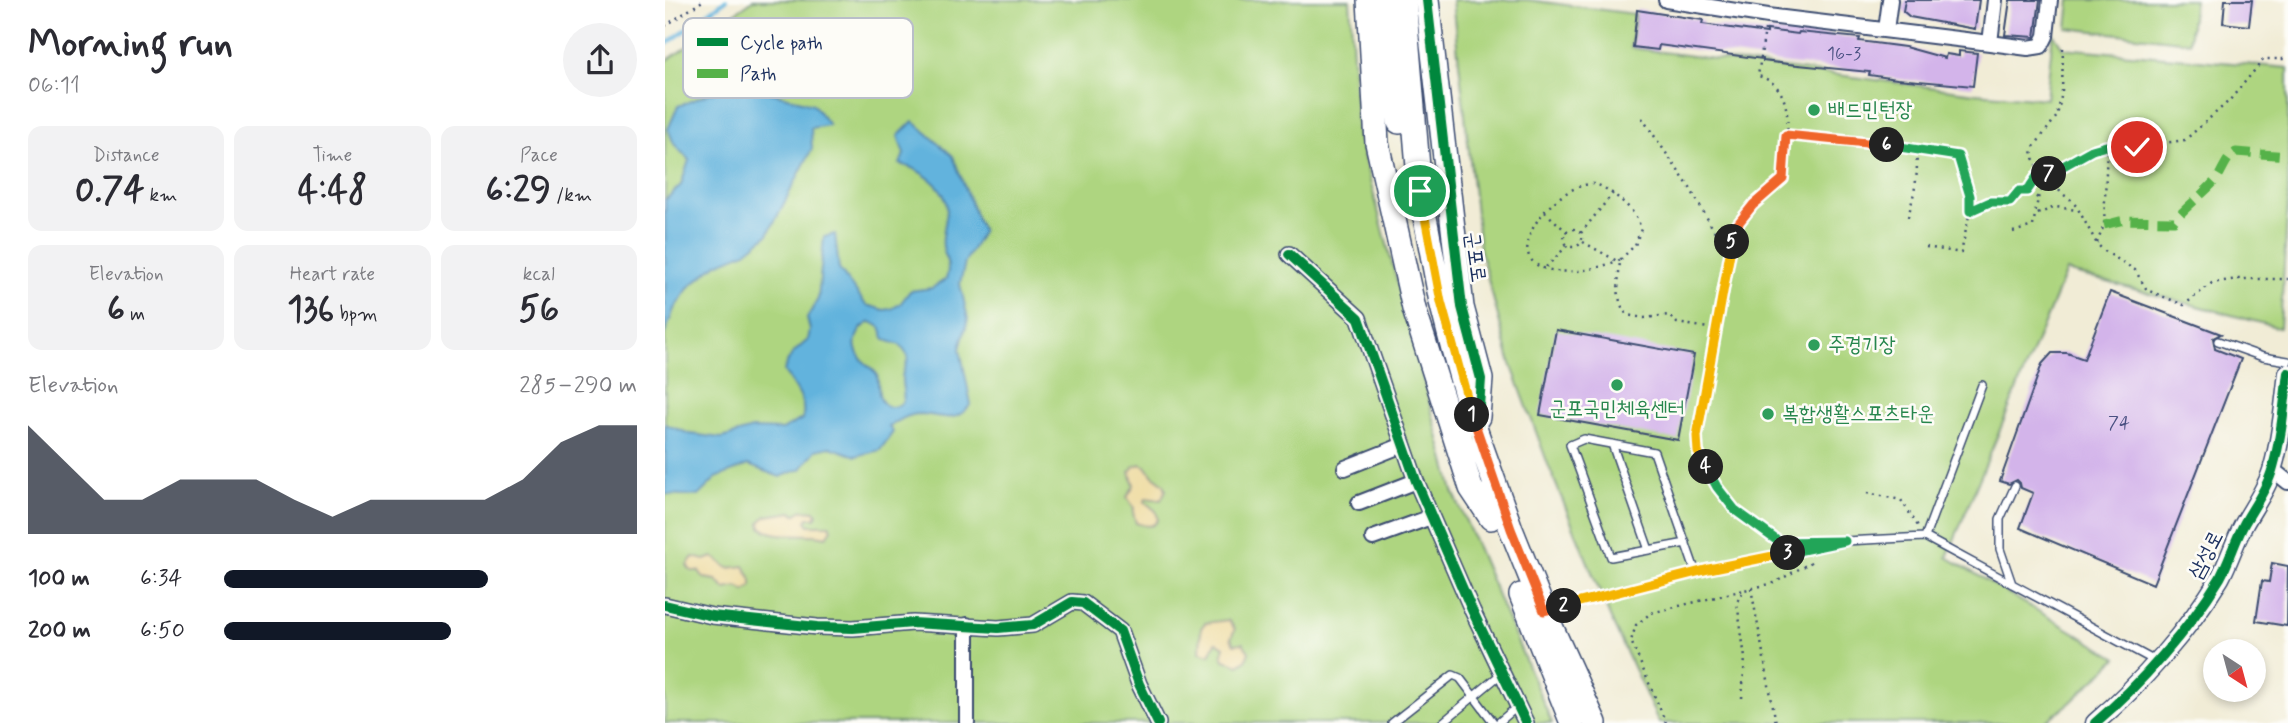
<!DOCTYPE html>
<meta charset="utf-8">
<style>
body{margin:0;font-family:Mynerve,"Poor Story",sans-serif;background:#f2f2f3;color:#2b2b33;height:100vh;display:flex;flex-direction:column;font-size:26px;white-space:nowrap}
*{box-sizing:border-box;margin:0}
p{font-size:23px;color:#7c7c81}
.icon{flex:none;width:38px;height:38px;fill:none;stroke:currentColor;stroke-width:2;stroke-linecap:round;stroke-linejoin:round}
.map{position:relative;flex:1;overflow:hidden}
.side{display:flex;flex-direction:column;background:#fff;width:665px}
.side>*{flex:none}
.needle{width:46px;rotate:144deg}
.tools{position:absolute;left:1538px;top:639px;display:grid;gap:14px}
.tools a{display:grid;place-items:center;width:63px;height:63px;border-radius:50%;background:#fff;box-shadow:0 4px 10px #0003;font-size:35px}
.pin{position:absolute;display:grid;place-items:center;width:60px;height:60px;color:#fff;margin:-30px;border:4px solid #fff;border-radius:50%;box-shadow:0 2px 7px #0007}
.km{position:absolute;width:35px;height:35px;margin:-18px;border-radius:50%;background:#222;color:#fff;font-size:19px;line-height:35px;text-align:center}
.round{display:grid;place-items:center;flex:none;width:74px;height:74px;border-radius:37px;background:#f2f2f3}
.head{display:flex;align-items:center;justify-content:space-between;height:119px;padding:0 28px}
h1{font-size:38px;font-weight:800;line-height:52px}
.stats{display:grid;grid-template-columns:repeat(3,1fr);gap:10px;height:119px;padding:7px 28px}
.stats div{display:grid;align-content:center;border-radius:14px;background:#f2f2f3;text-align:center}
.stats b{font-size:35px;font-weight:800}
.stats small{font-size:19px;font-weight:400}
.stats p{font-size:19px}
.chart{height:196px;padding:14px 28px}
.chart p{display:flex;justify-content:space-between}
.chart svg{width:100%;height:126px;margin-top:7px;fill:#111827;opacity:.7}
ul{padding:0 28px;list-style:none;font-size:23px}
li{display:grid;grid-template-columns:112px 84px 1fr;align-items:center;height:52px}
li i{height:18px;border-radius:9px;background:#111827}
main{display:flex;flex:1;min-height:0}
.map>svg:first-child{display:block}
.green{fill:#aed580;stroke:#64826f;stroke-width:2}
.sand{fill:#eeda9e;stroke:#84847e;stroke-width:2}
.water{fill:#62b3dd;stroke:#3e719e;stroke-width:2;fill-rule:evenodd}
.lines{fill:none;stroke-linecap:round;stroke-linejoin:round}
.stream{stroke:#62b3dd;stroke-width:4.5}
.building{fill:#d3b4ea}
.service-casing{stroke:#3b4b70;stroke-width:10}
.minor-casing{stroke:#3b4b70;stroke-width:18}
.tertiary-casing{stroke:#3b4b70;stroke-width:21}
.primary-casing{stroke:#3b4b70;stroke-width:26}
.path{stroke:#3b4b70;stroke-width:2.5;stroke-dasharray:2 5;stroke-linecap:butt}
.service{stroke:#fff;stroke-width:7}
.minor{stroke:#fff;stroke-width:14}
.tertiary{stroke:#fff;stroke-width:18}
.primary{stroke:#fff;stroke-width:23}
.quiet{stroke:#55b248;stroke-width:9;stroke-dasharray:18 9;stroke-linecap:butt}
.cycleway-casing{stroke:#fdfcf7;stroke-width:15}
.cycleway{stroke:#00873e;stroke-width:10}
.split-1-casing{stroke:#fff;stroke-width:14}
.split-2-casing{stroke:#fff;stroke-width:14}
.split-3-casing{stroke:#fff;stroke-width:14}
.split-4-casing{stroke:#fff;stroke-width:14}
.split-5-casing{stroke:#fff;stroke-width:14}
.split-6-casing{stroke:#fff;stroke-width:14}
.split-7-casing{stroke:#fff;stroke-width:14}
.split-8-casing{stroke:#fff;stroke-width:14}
.split-1{stroke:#f5b400;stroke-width:9}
.split-2{stroke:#f0652b;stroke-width:9}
.split-3{stroke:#f5b400;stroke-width:9}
.split-4{stroke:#22a559;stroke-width:9}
.split-5{stroke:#f5b400;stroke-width:9}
.split-6{stroke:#f0652b;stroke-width:9}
.split-7{stroke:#22a559;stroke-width:9}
.split-8{stroke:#22a559;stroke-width:9}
.leisure-dot{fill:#2e9e5b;stroke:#fdfcf7;stroke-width:2.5}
.labels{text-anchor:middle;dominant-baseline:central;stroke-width:5;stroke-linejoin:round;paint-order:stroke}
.number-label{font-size:18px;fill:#495081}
.leisure-label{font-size:21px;fill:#27864d;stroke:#fdfcf7;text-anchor:start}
.street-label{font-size:21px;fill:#1b2f5e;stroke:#fdfcf7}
.key{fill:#fdfcf7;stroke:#b9bec9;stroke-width:2}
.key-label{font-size:19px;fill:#1b2f5e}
</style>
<main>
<section class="side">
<div class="head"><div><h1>Morning run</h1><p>06:11</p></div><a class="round"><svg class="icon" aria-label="share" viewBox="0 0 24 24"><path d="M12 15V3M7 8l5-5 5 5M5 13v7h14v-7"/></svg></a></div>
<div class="stats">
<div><p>Distance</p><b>0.74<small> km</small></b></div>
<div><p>Time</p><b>4:48</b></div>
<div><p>Pace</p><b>6:29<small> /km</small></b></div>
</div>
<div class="stats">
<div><p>Elevation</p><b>6<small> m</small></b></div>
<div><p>Heart rate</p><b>136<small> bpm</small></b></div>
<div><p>kcal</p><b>56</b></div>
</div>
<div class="chart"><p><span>Elevation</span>285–290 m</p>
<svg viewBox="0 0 160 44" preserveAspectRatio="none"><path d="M0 44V6L10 19L20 32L30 32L40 25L50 25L60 25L70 32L80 38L90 32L100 32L110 32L120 32L130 25L140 12L150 6L160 6V44z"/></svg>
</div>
<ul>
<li><b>100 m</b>6:34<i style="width:64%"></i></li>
<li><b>200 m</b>6:50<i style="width:55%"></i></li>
</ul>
</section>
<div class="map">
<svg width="1623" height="723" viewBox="0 0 1623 723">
<rect width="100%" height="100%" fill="#fdfcf7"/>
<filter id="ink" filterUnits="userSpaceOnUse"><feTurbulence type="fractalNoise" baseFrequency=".0143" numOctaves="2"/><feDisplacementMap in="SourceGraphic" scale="14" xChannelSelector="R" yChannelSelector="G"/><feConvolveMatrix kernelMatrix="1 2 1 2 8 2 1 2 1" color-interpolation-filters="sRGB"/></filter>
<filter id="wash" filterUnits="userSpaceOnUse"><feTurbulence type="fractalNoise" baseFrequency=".00686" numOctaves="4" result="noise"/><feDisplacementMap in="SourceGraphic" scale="28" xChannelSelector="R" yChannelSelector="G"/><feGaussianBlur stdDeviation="1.57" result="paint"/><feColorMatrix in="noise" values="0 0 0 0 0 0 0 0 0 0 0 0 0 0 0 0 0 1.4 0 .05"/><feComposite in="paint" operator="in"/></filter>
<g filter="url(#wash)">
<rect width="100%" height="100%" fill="#f1ecd6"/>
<path class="green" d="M88,0H685L692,132L788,491L887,723H0V62Z
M787,0H863L970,14L966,48L1310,93L1381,99L1388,33L1398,48L1623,68V202L1615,328L1401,271L1282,557L1452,658L1405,703L1378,723H994L946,619L884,467L845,361L815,249Z
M1405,0H1529L1524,42L1402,28Z"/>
<path class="sand" d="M475,464L481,466L487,475L499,484L501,490L496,500L481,498L480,502L491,511L493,519C488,529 481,526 471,523L468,513L469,508L462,497L469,485L465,472L469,466Z
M138,510L150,511L152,514L150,518H143L141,521L144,525H165L167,529L161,537C143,531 109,540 96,527L95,522L101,516L127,512L131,514Z
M28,557L40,560L48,557L63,568L79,566L87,580V586L80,591L72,587L60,589L51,580L39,578L34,571H26L22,565Z
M563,620L570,629L566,638L569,644L578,643L584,652L581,660L574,665L559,660L557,654L559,647L551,642L545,655L535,652L536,628L540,623Z"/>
<path class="water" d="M70,83L148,104L164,125L146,128L147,149L103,234L81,252L52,264L24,287L9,309L0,334V200L16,185L24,160L9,144L3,129L13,106Z
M248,121L288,156L317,232L300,262L295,284L303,319L295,349L306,404C289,426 278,415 255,414C243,414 233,421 224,427L228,432L215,450L191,456L165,447L151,450L136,469L115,477L83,465L51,478L33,496L0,494V424L25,434L57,438L87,429L117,430L137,419C143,400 128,387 119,371C123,356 132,349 143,340L145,330L142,318L153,299L159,237L170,234L174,269L201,305L219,310L226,309L235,304L245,291L267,288L281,279C286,266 280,259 278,247C276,234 282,221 282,208C281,185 254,169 235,164L239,154L233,136ZM206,322L215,327L220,340L235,345L243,356C243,364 237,370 237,378C236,391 247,407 223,407C210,399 215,387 212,374C207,368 199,363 195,357C185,344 193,327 206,322Z"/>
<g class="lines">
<path class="stream" d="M0,45L61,0"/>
</g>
<g id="blocks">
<path class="building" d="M1240,0H1314L1310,29L1245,17L1238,11Z
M1345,0H1375L1370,37L1340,35Z
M1560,0H1587L1584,26L1558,23Z
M972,10L1038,20L1037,24L1102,33V30L1133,34L1134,32L1195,38L1194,41L1240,47L1280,58L1281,54L1294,56V51L1312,53L1308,86L1232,79L1204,75L1205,72L1123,64L1098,61V59L994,45L993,50L968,47Z
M1445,292L1556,334L1548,338L1550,349L1576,359L1488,584L1355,528L1368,493L1356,488L1355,483L1352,480L1344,484L1335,481L1377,364L1387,353H1402L1419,359Z
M891,330L1029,355L1013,440L875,415Z
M1607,563L1623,566L1622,626L1591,621L1597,581L1604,582Z"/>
</g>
</g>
<g filter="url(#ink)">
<use href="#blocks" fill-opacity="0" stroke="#3b4b70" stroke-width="2"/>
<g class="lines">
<g class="service-casing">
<path id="service" d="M1553,341L1598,357L1623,361
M947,444L984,550
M1260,537L1317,385
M1021,543L946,557L905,445L919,439L989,452L1031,573
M1347,584L1335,549V519L1350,486
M883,610L1044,569L1180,541L1260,537L1490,661
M727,723L788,675L795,678L829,723
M777,723L837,673
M833,723L853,706"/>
</g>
<g class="minor-casing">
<path id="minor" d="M1001,0L1103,16L1325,43L1330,0
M1221,30L1225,0
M1325,43L1363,48L1376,46L1381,36L1385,0
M624,254L694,318L751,481L807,610L861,723
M680,468L738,445
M1608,470L1623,482
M694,503L751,481
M708,538L766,517
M0,605L47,616L152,627L188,628L248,623L333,628L368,625L407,602L418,603L455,631L474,684L493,723
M302,625V723"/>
</g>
<g class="tertiary-casing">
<path id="tertiary" d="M1430,723C1476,684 1524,629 1555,578C1564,561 1570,541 1579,524C1589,506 1603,487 1608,467C1617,436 1619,404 1623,373"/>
</g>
<g class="primary-casing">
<path id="primary" d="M704,0L712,143L749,309L806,488L826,518
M739,0L755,191L776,302L788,349L812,434L846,529L879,611L930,723
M762,0L797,307L816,379L813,417
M724,3L734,122
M856,595L907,723"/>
</g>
<path class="path" d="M0,26L39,0
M1100,29L1093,76C1136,87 1120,145 1118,179L1089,205L1072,225L1063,255L1032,436C1035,476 1079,529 1117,542
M1398,48L1397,92L1392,116L1368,148L1367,156L1373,167L1381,172L1396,193L1405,199L1412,207L1432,244L1438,250L1470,270L1482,290L1519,305L1547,283L1572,279H1623
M977,118L1025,188L1063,255
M1121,135L1250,148
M1362,191L1377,169
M1373,198L1383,175L1427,150L1442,146
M880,212L902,232
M1243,217C1249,194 1255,172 1250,148L1293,156L1305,196V211
M899 238a9 9 0 1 1 18 0a9 9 0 1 1-18 0Z
M1348,232L1368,226L1370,215L1390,207L1412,210
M916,233L948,193
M918,242L952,261
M1432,243L1439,225L1442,146L1472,147L1520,140L1564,101L1599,59H1623
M1261,247L1296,253L1305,211L1325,202H1345L1354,191L1358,189L1373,198L1370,215
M955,260C934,268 914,273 892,271C824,264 889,184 927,184C935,184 944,191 951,196C962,205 972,214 976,229L970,245L955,260C954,279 949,299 962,315L979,318L1003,315L1012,323L1050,329
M881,267L903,245
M1202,493L1236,500L1253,526
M1086,588L1111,723
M1077,698L1080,658L1072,602L1079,590L1109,583L1150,560
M1001,723L966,641L971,625L986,613L1079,590"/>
<use href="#service" class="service"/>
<use href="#minor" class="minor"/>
<use href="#tertiary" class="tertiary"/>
<use href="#primary" class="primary"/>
<path class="quiet" d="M1439,225L1459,220L1509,221C1521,207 1536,196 1549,182C1558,173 1559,159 1571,152L1623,156"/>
<g class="cycleway-casing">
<path id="cycleway" d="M762,0L797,307L816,379L812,434
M624,254L694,318L751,481L807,610L861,723
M0,605L47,616L152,627L188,628L248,623L333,628L368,625L407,602L418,603L455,631L474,684L493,723
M1430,723C1476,684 1524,629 1555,578C1564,561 1570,541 1579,524C1589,506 1603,487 1608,467C1617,436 1619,404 1623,373"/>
</g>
<use href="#cycleway" class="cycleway"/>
</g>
</g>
<g class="lines" filter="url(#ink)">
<g class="split-1-casing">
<path id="split-1" d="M755,191L776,302L807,415"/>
</g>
<g class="split-2-casing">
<path id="split-2" d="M807,415L846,529L879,611L899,606"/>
</g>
<g class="split-3-casing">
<path id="split-3" d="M899,606L1044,569L1123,553"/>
</g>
<g class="split-4-casing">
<path id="split-4" d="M1041,467L1052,487L1070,510L1114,542L1180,541L1123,553"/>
</g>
<g class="split-5-casing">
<path id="split-5" d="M1041,467L1033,452L1032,436L1067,242"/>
</g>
<g class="split-6-casing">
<path id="split-6" d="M1067,242L1072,225L1088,205L1118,179L1121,135L1222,145"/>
</g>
<g class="split-7-casing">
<path id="split-7" d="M1222,145L1293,156L1305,196V211L1325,202H1345L1354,191H1362L1377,169L1384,174"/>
</g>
<g class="split-8-casing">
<path id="split-8" d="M1384,174L1427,150L1441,146L1472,147"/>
</g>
<use href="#split-1" class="split-1"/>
<use href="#split-2" class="split-2"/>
<use href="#split-3" class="split-3"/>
<use href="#split-4" class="split-4"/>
<use href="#split-5" class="split-5"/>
<use href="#split-6" class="split-6"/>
<use href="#split-7" class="split-7"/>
<use href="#split-8" class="split-8"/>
</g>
<g class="leisure-dot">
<circle cx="1149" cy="110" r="7"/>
<circle cx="1149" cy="345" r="7"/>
<circle cx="952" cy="385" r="7"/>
<circle cx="1103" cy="414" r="7"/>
</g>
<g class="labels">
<g class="number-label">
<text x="1179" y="54">16-3</text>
<text x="1454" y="423">74</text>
</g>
<g class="leisure-label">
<text x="1163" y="110">배드민턴장</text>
<text x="1163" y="345">주경기장</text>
<text x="952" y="409" text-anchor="middle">군포국민체육센터</text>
<text x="1117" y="414">복합생활스포츠타운</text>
</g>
<g class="street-label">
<text transform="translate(810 257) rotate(82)">군포로</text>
<text transform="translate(1541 555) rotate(-62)">삼성로</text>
</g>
</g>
<rect x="18" y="18" width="230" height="80" rx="10" class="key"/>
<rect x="32" y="38" width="31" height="8" fill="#00873e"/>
<rect x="32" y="69" width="31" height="9" fill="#55b248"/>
<g class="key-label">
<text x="75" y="49">Cycle path</text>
<text x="75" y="80">Path</text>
</g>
</svg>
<div class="tools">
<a><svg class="needle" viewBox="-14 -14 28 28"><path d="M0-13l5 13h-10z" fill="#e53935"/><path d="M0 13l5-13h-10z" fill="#7c7c81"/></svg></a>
</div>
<div class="pin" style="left:755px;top:191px;background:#1e9e55"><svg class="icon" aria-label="arrive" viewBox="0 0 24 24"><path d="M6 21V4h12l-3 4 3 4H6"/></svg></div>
<div class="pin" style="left:1472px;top:147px;background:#d93025"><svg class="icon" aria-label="check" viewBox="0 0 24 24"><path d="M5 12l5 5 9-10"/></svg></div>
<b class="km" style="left:807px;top:415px">1</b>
<b class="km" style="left:899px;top:606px">2</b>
<b class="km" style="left:1123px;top:553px">3</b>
<b class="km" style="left:1041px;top:467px">4</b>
<b class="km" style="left:1067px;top:242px">5</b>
<b class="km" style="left:1222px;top:145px">6</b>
<b class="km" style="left:1384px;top:174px">7</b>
</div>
</main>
